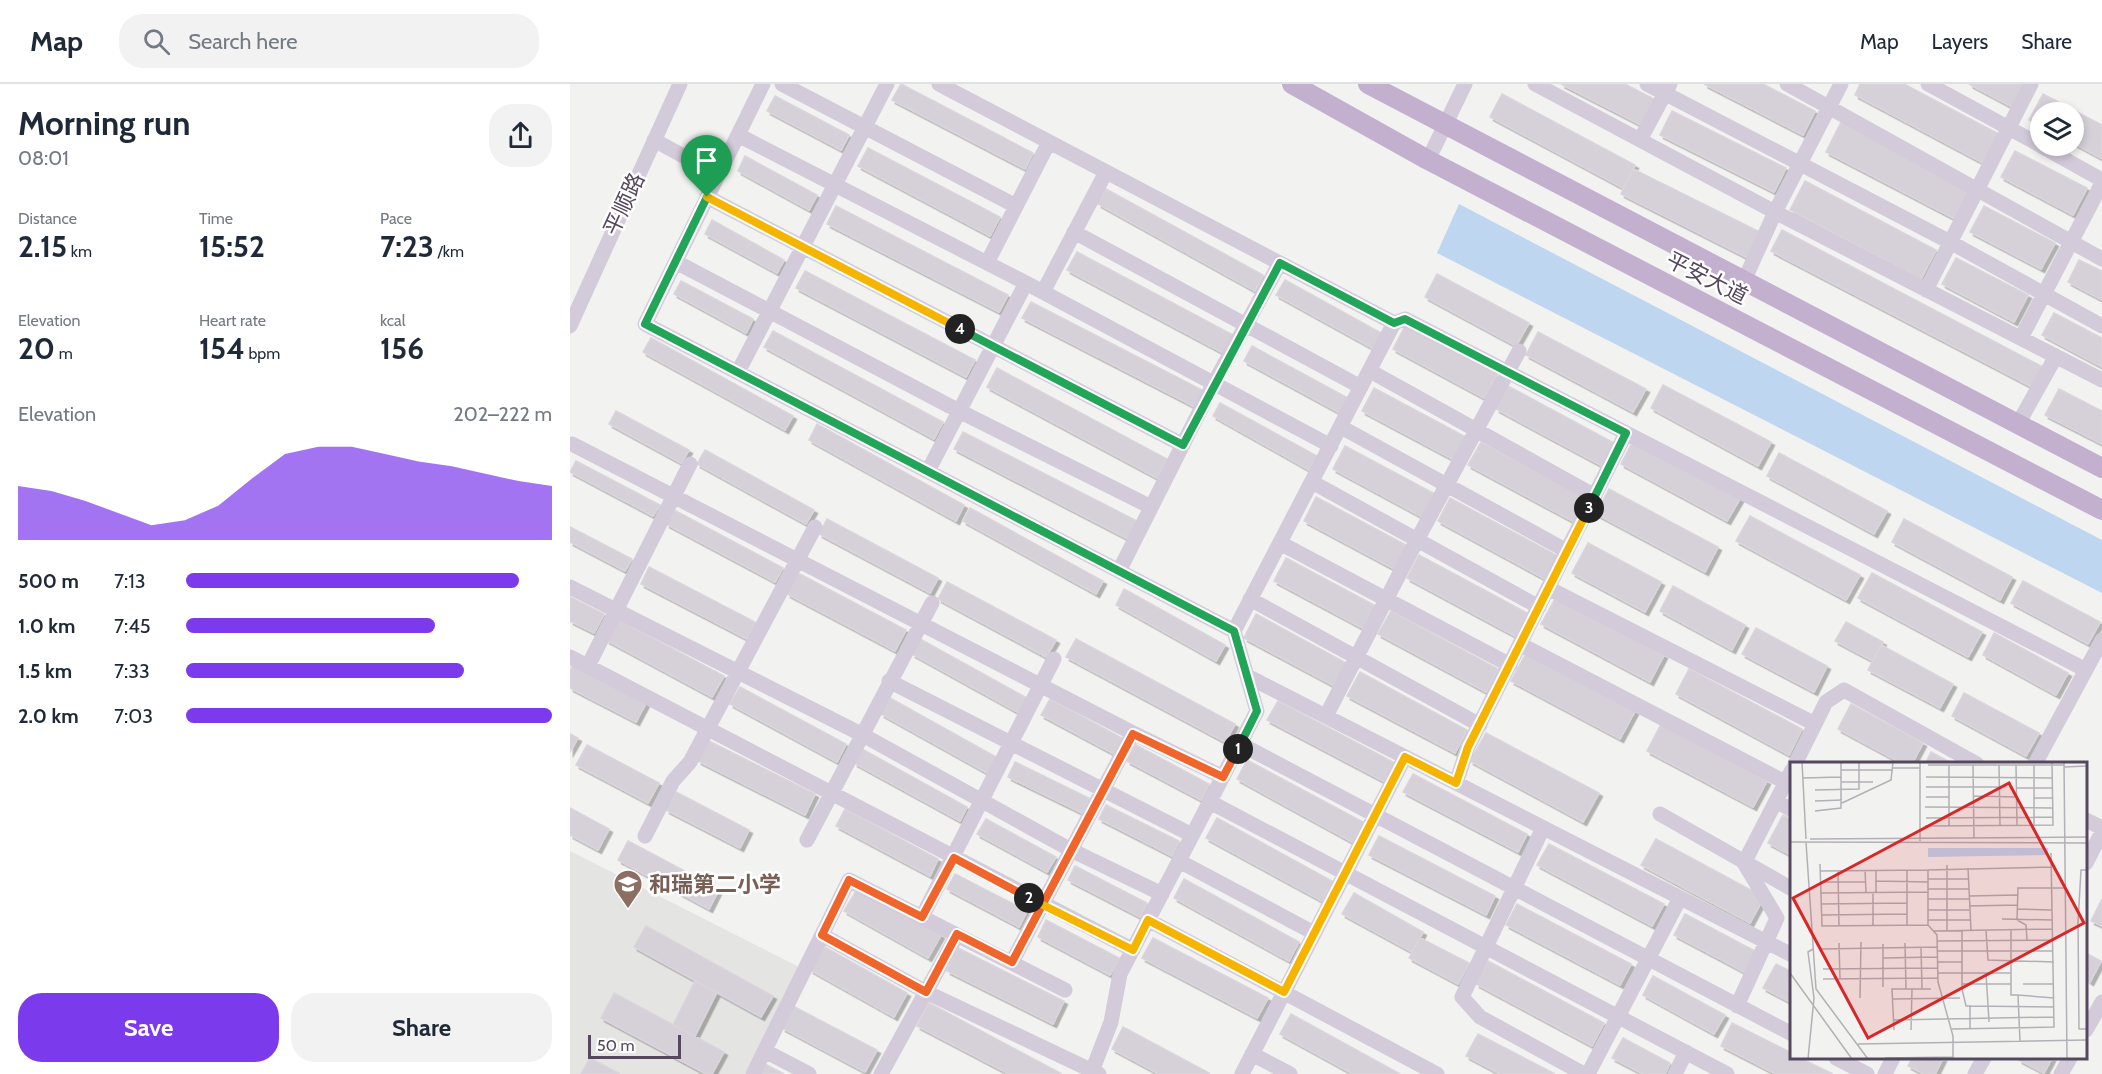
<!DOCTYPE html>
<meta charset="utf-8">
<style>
body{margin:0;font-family:Cabin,"Noto Sans SC",sans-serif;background:#f2f2f3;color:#1f2937;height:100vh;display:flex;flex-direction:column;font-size:22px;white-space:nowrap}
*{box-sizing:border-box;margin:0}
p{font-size:20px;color:#747a83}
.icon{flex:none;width:33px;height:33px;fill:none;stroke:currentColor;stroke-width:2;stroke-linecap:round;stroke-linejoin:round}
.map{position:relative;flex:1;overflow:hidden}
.side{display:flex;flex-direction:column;background:#fff;width:570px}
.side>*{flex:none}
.fabs{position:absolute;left:1460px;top:18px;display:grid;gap:12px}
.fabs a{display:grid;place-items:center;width:54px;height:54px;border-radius:50%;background:#fff;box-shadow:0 3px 9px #0003;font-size:30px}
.scale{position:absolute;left:18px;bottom:15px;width:93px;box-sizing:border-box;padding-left:6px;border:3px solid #55485e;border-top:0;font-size:16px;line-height:21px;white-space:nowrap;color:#55485e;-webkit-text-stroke:4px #fff;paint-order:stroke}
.pin{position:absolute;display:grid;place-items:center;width:51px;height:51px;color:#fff;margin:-62px -26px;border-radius:50% 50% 50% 0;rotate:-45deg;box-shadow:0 0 6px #0007}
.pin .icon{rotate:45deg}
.km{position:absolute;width:30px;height:30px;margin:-15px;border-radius:50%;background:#222;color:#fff;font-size:16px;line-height:30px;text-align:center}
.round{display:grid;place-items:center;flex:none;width:63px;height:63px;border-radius:24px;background:#f2f2f3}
.summary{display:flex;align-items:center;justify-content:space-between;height:102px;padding:0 18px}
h1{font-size:33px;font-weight:700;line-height:45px}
.metrics{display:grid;grid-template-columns:repeat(3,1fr);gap:9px;height:102px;padding:6px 18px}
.metrics div{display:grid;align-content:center}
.metrics b{font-size:30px;font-weight:700}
.metrics small{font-size:16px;font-weight:400}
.metrics p{font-size:16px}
.chart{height:168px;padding:12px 18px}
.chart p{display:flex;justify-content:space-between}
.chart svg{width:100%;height:108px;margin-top:6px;fill:#7c3aed;opacity:.7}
.button{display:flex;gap:12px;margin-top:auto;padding:12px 18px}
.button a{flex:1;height:69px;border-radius:24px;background:#7c3aed;color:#fff;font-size:24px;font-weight:700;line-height:69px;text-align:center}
.button a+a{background:#f2f2f3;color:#1f2937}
ul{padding:0 18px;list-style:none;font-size:20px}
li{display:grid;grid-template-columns:96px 72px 1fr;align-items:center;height:45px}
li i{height:15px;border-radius:8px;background:#7c3aed}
header{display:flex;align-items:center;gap:36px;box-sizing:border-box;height:84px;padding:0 30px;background:#fff;border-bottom:2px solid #e0e1e3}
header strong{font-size:28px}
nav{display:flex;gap:33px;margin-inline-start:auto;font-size:21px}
.search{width:420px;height:54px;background:#f2f2f3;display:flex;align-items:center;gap:15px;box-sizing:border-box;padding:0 21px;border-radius:24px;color:#747a83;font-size:22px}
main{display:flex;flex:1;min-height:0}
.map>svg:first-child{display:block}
.education{fill:#e4e4e2}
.green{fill:#bfd6f0}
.building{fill:#d6d0d8;stroke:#dad4dc;stroke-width:1.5;filter:url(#shadow)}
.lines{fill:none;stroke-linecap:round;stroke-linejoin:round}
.minor{stroke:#d3cada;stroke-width:15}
.major{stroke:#c3b0cf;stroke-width:20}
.split-1-casing{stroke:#fff;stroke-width:12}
.split-2-casing{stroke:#fff;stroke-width:12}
.split-3-casing{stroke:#fff;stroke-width:12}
.split-4-casing{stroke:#fff;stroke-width:12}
.split-5-casing{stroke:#fff;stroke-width:12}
.split-1{stroke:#22a559;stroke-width:8}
.split-2{stroke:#f0652b;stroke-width:8}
.split-3{stroke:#f5b400;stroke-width:8}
.split-4{stroke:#22a559;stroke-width:8}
.split-5{stroke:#f5b400;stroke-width:8}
.labels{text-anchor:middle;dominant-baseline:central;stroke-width:5;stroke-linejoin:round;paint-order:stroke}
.street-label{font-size:22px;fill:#55485e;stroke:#fff}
.education-label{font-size:22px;font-weight:bold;fill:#785e54;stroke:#fff;text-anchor:start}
.inset-road{fill:none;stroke:#b3afb6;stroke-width:1.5}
.view{fill:#d62828;fill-opacity:0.15;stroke:#d62828;stroke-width:3}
.inset-edge{fill:none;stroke:#55485e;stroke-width:3}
</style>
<header>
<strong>Map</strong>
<div class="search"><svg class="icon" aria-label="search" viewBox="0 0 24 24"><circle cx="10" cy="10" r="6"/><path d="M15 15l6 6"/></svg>Search here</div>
<nav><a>Map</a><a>Layers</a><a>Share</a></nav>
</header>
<main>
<section class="side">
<div class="summary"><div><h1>Morning run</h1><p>08:01</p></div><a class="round"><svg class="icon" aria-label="share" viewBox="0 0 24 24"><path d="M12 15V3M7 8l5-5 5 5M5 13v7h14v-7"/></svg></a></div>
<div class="metrics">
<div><p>Distance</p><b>2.15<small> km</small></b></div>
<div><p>Time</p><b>15:52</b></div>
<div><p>Pace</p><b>7:23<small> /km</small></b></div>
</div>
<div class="metrics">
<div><p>Elevation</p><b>20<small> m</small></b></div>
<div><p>Heart rate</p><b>154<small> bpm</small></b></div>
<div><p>kcal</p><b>156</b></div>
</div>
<div class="chart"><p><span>Elevation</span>202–222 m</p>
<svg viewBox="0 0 160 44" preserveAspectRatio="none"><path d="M0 44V22L10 24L20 28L30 33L40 38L50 36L60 30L70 19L80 9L90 6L100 6L110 9L120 12L130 14L140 17L150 20L160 22V44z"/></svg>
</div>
<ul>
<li><b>500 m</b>7:13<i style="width:91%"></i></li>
<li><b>1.0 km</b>7:45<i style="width:68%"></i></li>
<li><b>1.5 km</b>7:33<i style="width:76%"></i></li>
<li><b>2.0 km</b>7:03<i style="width:100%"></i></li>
</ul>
<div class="button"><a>Save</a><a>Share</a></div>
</section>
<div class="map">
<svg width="1532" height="990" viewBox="0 0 1532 990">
<defs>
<filter id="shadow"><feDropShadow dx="3.5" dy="3.5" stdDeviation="0" flood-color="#0004"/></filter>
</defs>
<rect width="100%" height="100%" fill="#f2f3f0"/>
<path class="education" d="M0,767L231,884L175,990H0Z"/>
<path class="green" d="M889,120L1532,456V509L867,169Z"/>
<path class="building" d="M331,0L463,69L455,85L322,16Z
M991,0H1055L1084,15L1071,41Z
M1134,0H1193L1245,27L1233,51Z
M1290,0H1334L1431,51L1415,80L1285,11Z
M1399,0H1456L1444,24Z
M932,10L1065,81L1053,104L920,33Z
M1473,10L1532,41L1531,74L1503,59V28H1470V42L1459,36Z
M205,12L279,51L271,66L197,27Z
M1102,27L1216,84L1204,108L1090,51Z
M1271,38L1402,107L1387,136L1256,68Z
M298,64L430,133L420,152L288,82Z
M1445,67L1517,104L1503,131L1431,93Z
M175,72L247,111L239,126L168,87Z
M1063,85L1190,148L1178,174L1051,110Z
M1235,97L1366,166L1351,195L1220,126Z
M536,105L693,191L685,207L528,120Z
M266,122L438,211L429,228L257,140Z
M1414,122L1485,159L1471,185L1400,148Z
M142,136L214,176L207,189L135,150Z
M1212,146L1473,283L1462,303L1201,167Z
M507,168L665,252L655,270L497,186Z
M1386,174L1458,211L1444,238L1372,200Z
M1509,176L1532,187V216L1498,198Z
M235,187L405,276L396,293L226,204Z
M867,190L959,239L946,262L855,213Z
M715,196L813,250L804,265L706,211Z
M111,197L183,235L176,249L104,210Z
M461,218L634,307L625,323L452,234Z
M1484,229L1532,254V283L1472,251Z
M835,242L927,291L914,314L823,265Z
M203,247L373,338L364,355L194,263Z
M968,248L1076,305L1063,328L956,271Z
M81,254L223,332L215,346L73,268Z
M682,262L778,314L770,329L674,277Z
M427,284L597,375L587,394L417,303Z
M1093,301L1201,358L1188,382L1081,324Z
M938,302L1046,360L1034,383L926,325Z
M804,304L896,353L884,376L792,327Z
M1489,305L1532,327V360L1475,331Z
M650,319L747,372L739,386L643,332Z
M46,327L119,366L111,379L39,340Z
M247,340L394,421L386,437L239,356Z
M393,348L567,437L558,455L384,365Z
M1064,355L1171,413L1157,437L1051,380Z
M911,358L1018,415L1006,439L898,381Z
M775,362L867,411L854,434L763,385Z
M135,366L244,426L236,440L127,380Z
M1209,369L1317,427L1304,450L1197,392Z
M6,377L90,421L83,432L0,388Z
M1039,405L1148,463L1135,488L1026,430Z
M746,413L838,462L826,486L734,437Z
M880,414L988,472L975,495L868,437Z
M400,424L533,497L526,510L393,437Z
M104,426L213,484L205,498L96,440Z
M1180,432L1290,491L1276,516L1166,457Z
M257,435L368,494L360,509L249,450Z
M1334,435L1442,493L1430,516L1322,458Z
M0,443L62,475L55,487L0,458Z
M1018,459L1091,498L1075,528L1002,489Z
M849,471L957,529L945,552L837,494Z
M716,474L808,523L796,546L704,497Z
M79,483L185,538L177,555L71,500Z
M228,489L336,546L325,567L217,510Z
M1302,489L1412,548L1398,573L1288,514Z
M1453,497L1530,538L1518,560L1441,519Z
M377,498L486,556L476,573L368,515Z
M1103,502L1175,541L1162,566L1090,527Z
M554,505L655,561L646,577L546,521Z
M0,513L34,530L24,549L0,537Z
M986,513L1094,571L1080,598L971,540Z
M821,527L928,585L916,608L808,550Z
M686,530L778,580L766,603L674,554Z
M47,535L154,592L142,613L36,556Z
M1276,538L1313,558L1303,577L1265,557Z
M1186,544L1257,582L1244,608L1172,570Z
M1424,549L1498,589L1486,611L1413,571Z
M350,555L457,614L449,629L342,570Z
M506,555L665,640L655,658L496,573Z
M1311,561L1383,600L1370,624L1298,586Z
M956,569L1065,627L1050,655L941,597Z
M3,581L76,619L66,638L0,604V587Z
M1119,585L1232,645L1219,671L1106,610Z
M790,588L897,646L885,669L777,612Z
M170,603L276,660L267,678L160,620Z
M1394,609L1469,649L1456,672L1382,632Z
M320,614L428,674L419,690L311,630Z
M480,615L552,654L544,670L471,631Z
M708,617L825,679L815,698L697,636Z
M1281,620L1353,659L1342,680H1333L1268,645Z
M1091,640L1197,697L1183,723L1077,667Z
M916,649L1029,709L1013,738L900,677Z
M0,650L8,654L0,668Z
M139,657L245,710L235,731L128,677Z
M17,661L89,699L78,719L6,681Z
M566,661L639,700L631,716L557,677Z
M292,665L397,723L390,737L284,679Z
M1361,668L1383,680H1355Z
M677,676L793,738L782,758L667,695Z
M445,678L519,714L512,729L438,693Z
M843,690L957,750L948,768L833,708Z
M106,708L179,746L170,764L96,726Z
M536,721L609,757L602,772L529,735Z
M0,724L39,745L28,766L0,751Z
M275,725L368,775L360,792L266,742Z
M1213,731L1222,736V772L1198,759Z
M647,734L762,797L752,817L636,754Z
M416,735L486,773L477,788L407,750Z
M809,752L925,812L916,831L799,771Z
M1086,755L1194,813L1180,839L1071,781Z
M58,757L149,805L139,825L48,776Z
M979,760L1094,820L1082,842L967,781Z
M505,782L577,819L570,833L498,796Z
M385,790L457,827L449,843L377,805Z
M614,795L729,858L719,877L604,814Z
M287,805L371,851L358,874L274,827Z
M784,809L853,848L842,868L772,830Z
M1532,815V842L1521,837Z
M947,820L1061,880L1050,901L936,841Z
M1115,830L1187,868L1176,889L1104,851Z
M476,836L549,874L540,891L468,853Z
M76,842L203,912L191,933L64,863Z
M583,854L698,914L687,934L572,874Z
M850,854L899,879L888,900L839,874Z
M253,862L337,909L324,933L240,886Z
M388,864L494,917L483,940L377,887Z
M1516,869L1531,877L1520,898L1516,895Z
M918,877L1034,939L1022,962L906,900Z
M1206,880L1222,888V919L1193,904Z
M1083,892L1155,931L1144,950L1073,911Z
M125,897L147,908L125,952L103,941Z
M44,909L154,968L142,990H136L31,934Z
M359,919L492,990H439L347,942Z
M223,922L307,966L295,988L212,944Z
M721,930L830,990H783L710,950Z
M1162,939L1222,969V974H1230L1263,990H1206L1151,962Z
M553,943L639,989V990H589L542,965Z
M908,950L985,990H930L896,972Z
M1053,954L1100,979L1095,990H1073L1042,974Z
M20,974L50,990H11Z
M1342,974H1373L1365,990H1354L1338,982Z
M1451,974H1482L1474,989L1449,976Z
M193,979L214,990H187Z"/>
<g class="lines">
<path class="minor" d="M193,0L75,240L664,547
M212,0L446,122
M369,0L824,239L664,547L687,627L550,890L541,938L521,990
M965,0L1205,128L1532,296
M1077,0L1380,158L1532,242
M1217,0L1532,175
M1358,0L1470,61
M168,51L456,199L761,362
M84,56L148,91
M1070,56L1100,0
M1471,62L1532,96
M858,76L895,0
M137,113L613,361
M504,148L791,303
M106,178L389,327L581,423
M417,179L479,58
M1174,197L1205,128L1271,0
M1356,206L1461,0
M473,208L536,88
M824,239L835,235L1516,586
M0,242L110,0
M1451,254L1532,99
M800,287L1025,412
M168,288L317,0
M1448,340L1486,272
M771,343L997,467
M2,360L563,649L653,693
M358,387L456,199
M742,398L969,523
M710,459L940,581
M549,487L644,299L710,179
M0,503L291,650L501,766L592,810
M978,504L1245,640
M680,515L910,641
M950,560L1215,698
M0,573L563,866
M18,582L120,380
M677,592L1222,871
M319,597L622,751
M756,632L847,456L949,267
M670,660L1222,950
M1225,680L1256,618L1274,606L1407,680
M1465,680L1532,556
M886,699L898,663L1056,349
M1206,717L1222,726
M640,718L1157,990
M1090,730L1222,805
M1516,736L1532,744
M973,744L892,913L910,933L1014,990
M75,752L103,697L120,678L245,443
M237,756L362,519
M609,777L744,849
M1516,779L1532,748
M352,833L484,575
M578,836L867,990
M252,851L356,908L529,990
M442,878L563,649
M1167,922L1207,834L1174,779L1222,686
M1516,946L1532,918
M195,967L239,990
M682,970L720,990
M1266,974L1297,990
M183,990L279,796L495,906
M311,990L387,851
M672,990L835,673
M1018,990L1110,814
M1105,990L1116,968
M1315,990L1323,974
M1405,990L1414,974
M1491,990L1500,974"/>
<path class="major" d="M722,0L858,76L1532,426
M798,0L1532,384"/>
</g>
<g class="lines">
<g class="split-1-casing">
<path id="split-1" d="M137,113L75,240L664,547L687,627L668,665"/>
</g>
<g class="split-2-casing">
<path id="split-2" d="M459,814L384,774L352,833L279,796L252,851L356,908L387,850L442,878L563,650L653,693L668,665"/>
</g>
<g class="split-3-casing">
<path id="split-3" d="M459,814L563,866L578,836L714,908L835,673L886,699L898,663L1019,424"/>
</g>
<g class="split-4-casing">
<path id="split-4" d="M390,245L613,361L710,179L824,239L835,235L1056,349L1019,424"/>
</g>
<g class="split-5-casing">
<path id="split-5" d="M137,113L390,245"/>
</g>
<use href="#split-1" class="split-1"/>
<use href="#split-2" class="split-2"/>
<use href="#split-3" class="split-3"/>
<use href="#split-4" class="split-4"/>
<use href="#split-5" class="split-5"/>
</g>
<defs>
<g id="school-pin" transform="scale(1.5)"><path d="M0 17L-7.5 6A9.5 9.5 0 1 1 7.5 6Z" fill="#8d6e63" stroke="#fff"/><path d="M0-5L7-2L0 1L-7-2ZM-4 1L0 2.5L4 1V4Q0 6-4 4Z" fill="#fff"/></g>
</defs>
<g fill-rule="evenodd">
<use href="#school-pin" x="58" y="800"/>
</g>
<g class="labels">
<g class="street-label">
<text transform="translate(54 120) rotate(-65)">平顺路</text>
<text transform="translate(1137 194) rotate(27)">平安大道</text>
</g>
<g class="education-label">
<text x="79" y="800">和瑞第二小学</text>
</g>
</g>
<g transform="translate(1220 678)">
<rect width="297" height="297" fill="#f2f3f0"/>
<path d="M138,86H258V93L138,95Z" fill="#bfd6f0"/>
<path class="inset-road" d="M12,0L16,77M130,0V79M274,0L277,297M138,3H274M183,3L184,76M209,3L210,64M226,3L227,63M274,5L297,4M103,6H130M51,8H103M136,15L263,16M13,16L51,15M52,20H83M136,25H209M227,26H263M25,28L69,27V0M183,34L227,35M136,35H159M244,36H263M25,39L52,38M52,41L101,18L103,0M135,45L263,46M25,49L51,46V0M136,56L263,55M244,63V3M135,64L263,63L262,0M159,64V3M20,77L297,75M0,80L297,81M16,80L26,227L78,297M30,102L32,164L138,163M157,103V169M178,106L181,168M75,108L76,130M86,108V130M117,108V164M138,108L261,105M297,108H291L288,160L289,267H297M30,109L138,108V163L147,173L148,220L163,274V297M48,109L49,164M138,117H179M86,119L138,120M31,120H75M138,127H179M83,130V164M31,131L138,130M179,134L227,133M138,137H179M31,142L117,141M179,144L227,143M227,147L262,148M138,148H179M32,153L117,152M212,157L262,158M138,158H180M172,168V227L176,244H180V267M196,168L198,198L264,200M221,168V233H228L230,279M144,169L262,167M147,179L263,178M237,179L236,163L227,158L228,126H275M49,181L50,217M115,181L116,227M93,182V225M131,185L132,227M31,187L147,185M147,189H263M93,196L147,195M148,200H172M33,207L148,206M0,211L62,297M148,211H221M196,211L199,260M33,217L148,216M172,222H221M233,222H264M228,233L264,236M70,236L71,180M103,237L170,236M180,244L264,245M103,258L264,255M162,267L264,265L261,91M104,268L102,227H141M121,268L122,227M68,282L297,278M95,296L163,295M18,297L24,236L18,190L23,187"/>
<path class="view" d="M219,21L294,161L78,276L3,136Z"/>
<rect width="297" height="297" class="inset-edge"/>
</g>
</svg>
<div class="fabs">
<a><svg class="icon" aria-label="layers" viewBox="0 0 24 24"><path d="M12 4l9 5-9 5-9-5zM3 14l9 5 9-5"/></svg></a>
</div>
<div class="scale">50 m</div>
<div class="pin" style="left:137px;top:113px;background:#1e9e55"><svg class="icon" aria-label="arrive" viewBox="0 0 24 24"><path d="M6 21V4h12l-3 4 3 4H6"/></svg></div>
<b class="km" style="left:668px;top:665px">1</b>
<b class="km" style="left:459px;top:814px">2</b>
<b class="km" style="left:1019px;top:424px">3</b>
<b class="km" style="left:390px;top:245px">4</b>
</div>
</main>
